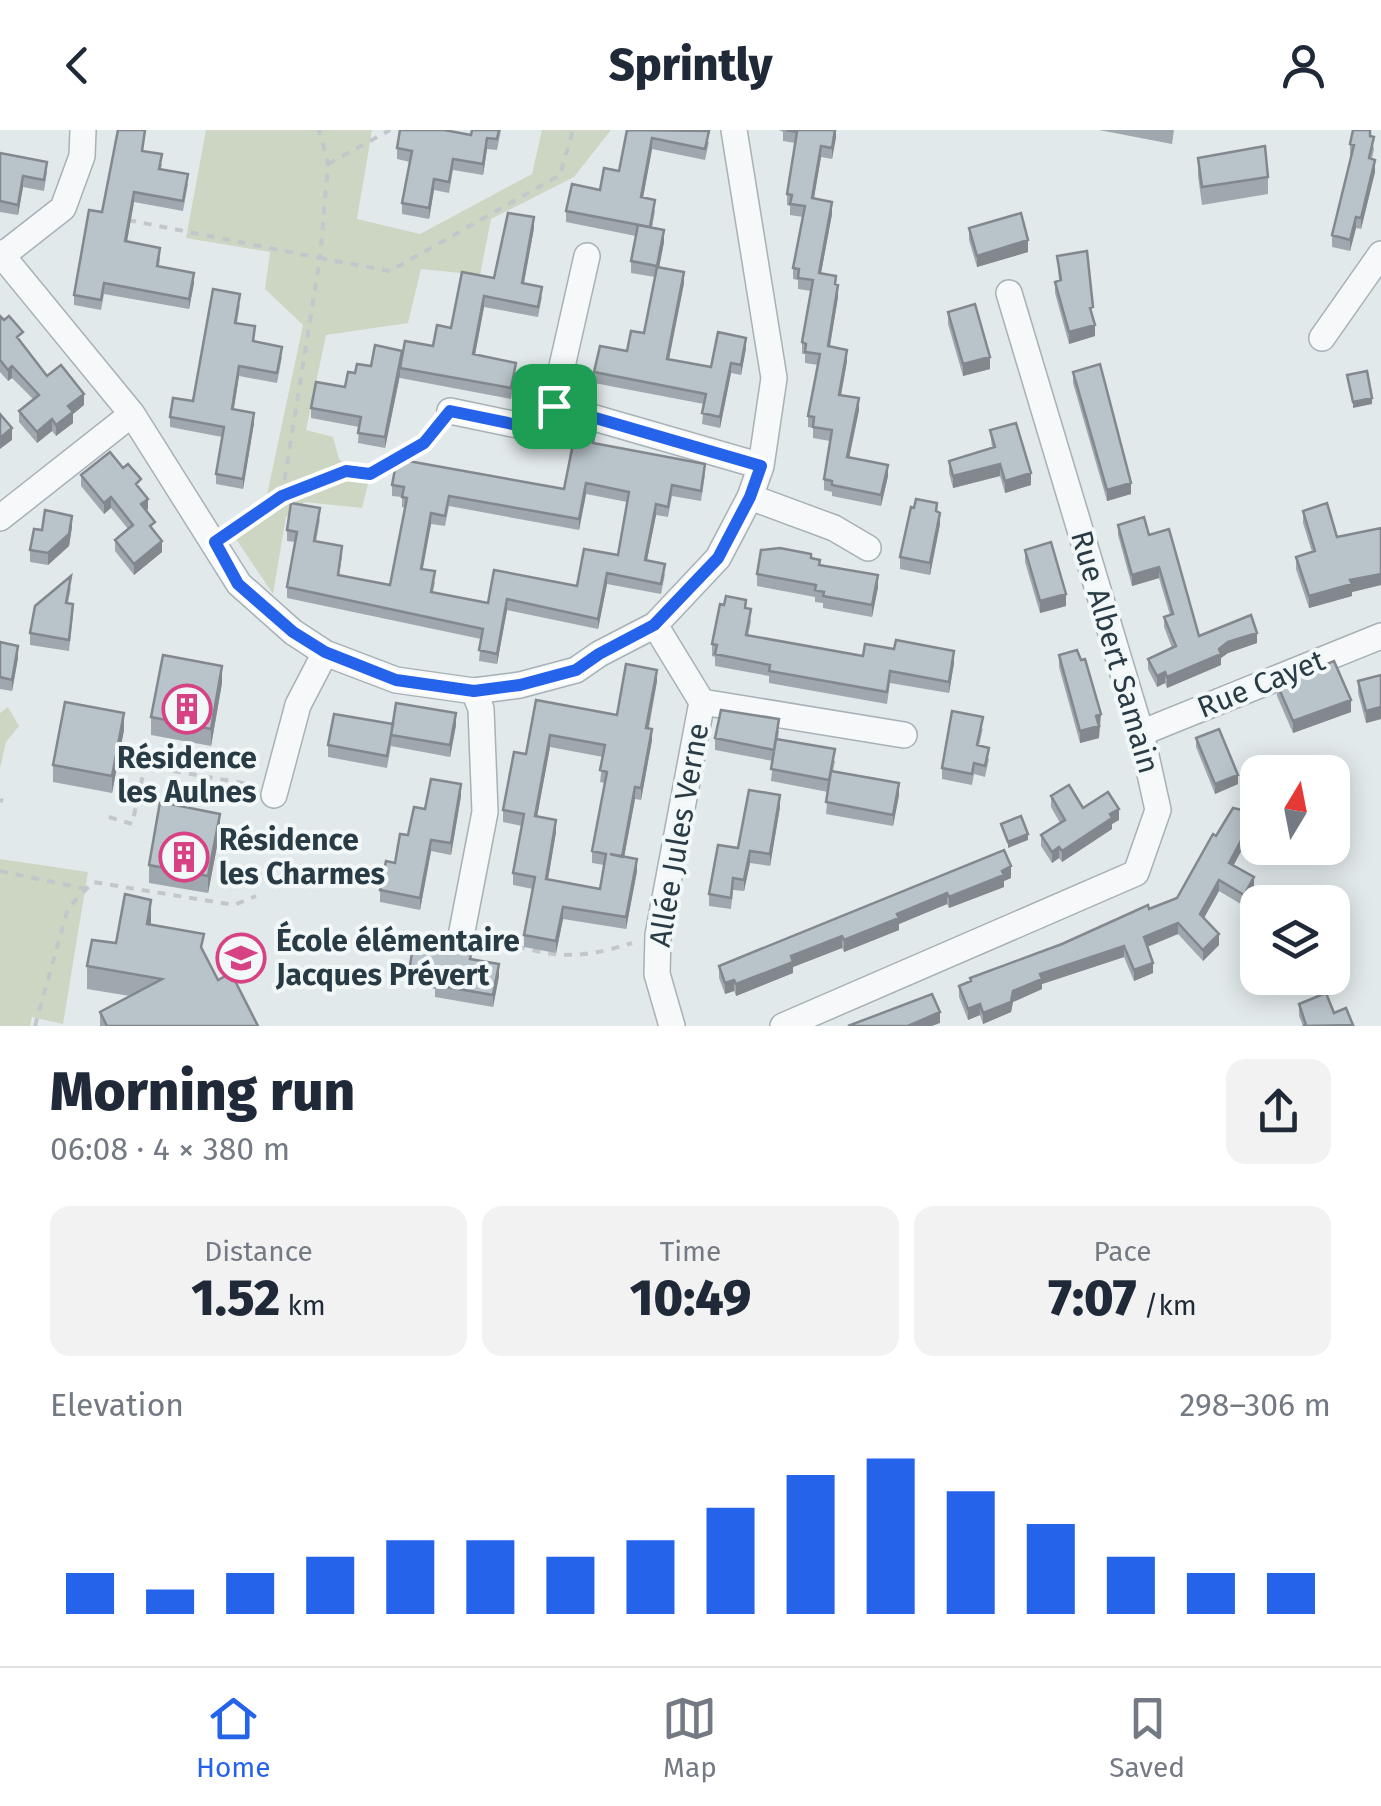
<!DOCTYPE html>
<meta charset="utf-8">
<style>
body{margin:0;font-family:"Fira Sans",sans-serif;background:#f2f2f3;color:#1f2937;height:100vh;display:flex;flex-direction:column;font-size:38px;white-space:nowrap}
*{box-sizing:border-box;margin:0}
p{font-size:32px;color:#747a83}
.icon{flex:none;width:55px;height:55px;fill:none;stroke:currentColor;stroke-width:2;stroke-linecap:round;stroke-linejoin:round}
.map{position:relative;height:896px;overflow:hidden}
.details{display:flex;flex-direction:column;background:#fff;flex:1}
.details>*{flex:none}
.needle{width:65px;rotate:10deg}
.tools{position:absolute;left:1240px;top:625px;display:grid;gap:20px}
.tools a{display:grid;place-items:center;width:110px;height:110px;border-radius:20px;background:#fff;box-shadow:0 5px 25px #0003;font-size:50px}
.pin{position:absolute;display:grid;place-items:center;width:85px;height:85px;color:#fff;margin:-42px;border-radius:20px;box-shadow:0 5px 15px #0006}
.round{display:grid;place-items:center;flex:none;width:105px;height:105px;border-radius:20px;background:#f2f2f3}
.headline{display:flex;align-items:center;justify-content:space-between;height:170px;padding:0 50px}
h1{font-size:55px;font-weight:800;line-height:75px}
.stats{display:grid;grid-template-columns:repeat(3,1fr);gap:15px;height:170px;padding:10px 50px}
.stats div{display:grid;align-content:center;border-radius:20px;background:#f2f2f3;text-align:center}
.stats b{font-size:50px;font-weight:800}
.stats small{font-size:28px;font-weight:400}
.stats p{font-size:28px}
.chart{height:280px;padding:20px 50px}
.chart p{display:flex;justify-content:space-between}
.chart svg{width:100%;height:180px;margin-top:10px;stroke:#2563eb;stroke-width:6}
header{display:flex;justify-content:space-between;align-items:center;height:130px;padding:0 50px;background:#fff;font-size:45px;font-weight:800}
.menu{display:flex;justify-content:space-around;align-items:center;height:140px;border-top:2px solid #e0e1e3;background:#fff;font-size:28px;color:#747a83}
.menu a{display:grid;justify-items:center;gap:5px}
.menu .active{color:#2563eb}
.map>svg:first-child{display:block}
.green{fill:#cdd6c3}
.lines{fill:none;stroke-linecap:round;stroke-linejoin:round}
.street-casing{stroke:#a7b1b6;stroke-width:28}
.path{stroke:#c1c7ca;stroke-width:4;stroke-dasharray:8 8;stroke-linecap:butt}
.street{stroke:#f6f8f9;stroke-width:25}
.wall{fill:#9fa8ae;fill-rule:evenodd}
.shaded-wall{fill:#82888d}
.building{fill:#b9c3ca;stroke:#82888d;stroke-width:2.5;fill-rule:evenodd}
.route-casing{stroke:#fff;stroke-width:20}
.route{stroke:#2563eb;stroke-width:12}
.labels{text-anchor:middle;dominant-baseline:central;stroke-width:8;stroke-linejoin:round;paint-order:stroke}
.street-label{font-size:30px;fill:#293b45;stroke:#f2f7f8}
.poi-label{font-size:30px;font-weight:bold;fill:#293b45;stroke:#f2f7f8;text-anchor:start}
</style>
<header><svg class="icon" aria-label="back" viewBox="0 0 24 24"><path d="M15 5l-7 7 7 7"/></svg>Sprintly<svg class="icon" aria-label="person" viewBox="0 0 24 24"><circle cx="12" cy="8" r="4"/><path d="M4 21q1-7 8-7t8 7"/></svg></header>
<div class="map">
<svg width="1381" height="896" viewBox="0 0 1381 896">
<rect width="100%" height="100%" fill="#e2e9eb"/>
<path class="green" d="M206,0H372L357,89L420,104L532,44L542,0H611L574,47L491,89L480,145L421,139L408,193L326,205L306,300L333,307L339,329L369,350L362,378L305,372L286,387L273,464L226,394L267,365L303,195L265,159L270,122L186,108Z
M8,577L19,596L6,612L0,638V583Z
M0,729L88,742L63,894L32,887L30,896H0Z"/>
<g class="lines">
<g class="street-casing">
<path id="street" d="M0,123L132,284L239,454L293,502L325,523L396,550L474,561L520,555L576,540L599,524L655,495L718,428L750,367L761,336L774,248L734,0
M3,125L63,78L82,26L83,0
M1322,208L1381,124
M553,276L761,336
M450,281L527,297L553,276L587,126
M750,367L834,398L868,418
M0,388L132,284
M655,495L702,572L658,805L657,844L672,896
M702,572L904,605
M1141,603L1381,506
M274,665L298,575L325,523
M462,801L485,682L481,579L474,561
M783,896L1136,743L1158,680L1141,603L1009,163"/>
</g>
<path class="path" d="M328,34L390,0
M128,90L320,128L328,34L319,0
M282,366L320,128L390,141L560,45L573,0
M231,401L282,366L347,341L370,344L424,313L436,298
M0,670L3,671
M109,687L132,694L145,636L254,655
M0,741L86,759
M486,808C546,825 571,833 632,813
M35,896L68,778L93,752L234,775L256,766"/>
<use href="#street" class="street"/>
</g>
<path class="wall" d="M472,0H501L497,20L487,19L483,45L453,40L449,63L434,60L429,89L402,84V73L410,32L397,29V18L471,5Z
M627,0L709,12L705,30L652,19L643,68L655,81L652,98L664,112L659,138L684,153L669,229L711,237L746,218L741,245L731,243L720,298L702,294L704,274L594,253V242L627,221L644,203L655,147L631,143V131L636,106L566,92V81L600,60L619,41Z
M779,0H836L832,29L821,27L814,68L832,84L821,143L836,155L838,167L830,216L847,231L841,265L859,280L849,328L888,346L881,376L832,366V362L824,360V349L830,311L813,308V298L808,297V286L818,235L805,233V224H802V212L811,161L798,159V150L793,149V138L803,87L790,85V76L787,75V64L795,13L783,11V2Z
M1099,0H1174L1172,14Z
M1370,6L1374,19L1372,29L1375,42L1361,99L1356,98L1350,121L1332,117V105L1351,26L1350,25V14Z
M143,21L162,34L161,39L188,54L183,81L134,72L127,112L160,128L159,136L194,153L189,179L104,164L101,180L74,175V165L102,82Z
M0,23L47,42L44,61L23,57L18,85L0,82Z
M1198,28L1268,47V64L1202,75L1198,46Z
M534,98L524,153L542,167L538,187L484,177L475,225L516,243L511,269L400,248V245L385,318L358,313L359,297L311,288V278L345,257L355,243L402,221L433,216L494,148Z
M969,98L1028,122L977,137L969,110Z
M1057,126L1093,188L1095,206L1069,214L1055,163V152L1059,150Z
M240,174L237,193L255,211L282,227L277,253L239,246L234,279L254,293L243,359L216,354V344L222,307L170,297V287L193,271Z
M948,182L990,239L963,246L948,194Z
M0,186L47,246L84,275L73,284V293L56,306L52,301L37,313L19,292V281L33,269L12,248L8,251L0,242Z
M1073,242L1131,364L1107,371L1073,253Z
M990,300L1031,355L1005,363L1000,346L953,358L949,343V331L992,318Z
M594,314L705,345L701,371L672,366L668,387L656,385L647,430L665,444L661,464L607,454L598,499L507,480L497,534L479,531L481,509L287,468V457L295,412L287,411V400L320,389L316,412L342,427L339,445L390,455L405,378L402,377V367L392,366V355L564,359ZM586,364L627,372L618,425L577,456L488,473L433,462L435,452L422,439L431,394L445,396L449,376L579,400Z
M81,345L141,360L148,379L146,381L162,422L134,445L115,421V410L128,399L111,378L104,384L81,356Z
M1303,381L1337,407L1381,398V455L1352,462V466L1309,478L1296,439V427L1312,422L1303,393Z
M937,382L940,394L930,445L900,439V427Z
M1118,395L1149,405L1199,506L1257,513L1228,523L1221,528V535L1167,558L1165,553L1157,557L1148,539V529L1172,518L1164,497V487L1170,485L1159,448L1132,456L1118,405Z
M72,397L69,416L48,435L30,432V420L42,400Z
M1025,420L1066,476L1040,483L1025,432Z
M811,428L820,435L878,457L872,487L823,478V473L815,472V467L757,456V444Z
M71,457L68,473L73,485L69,521L30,515V503Z
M724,475L746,478L751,491L748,506L863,526L954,533L949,563L890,553L887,574L769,553V546L715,536V527L712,526V514Z
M0,512L18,528L12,561L0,559Z
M1059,525L1101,596L1099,597V608L1080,613L1059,537Z
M1381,545V589L1366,593L1358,563V551Z
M657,551L649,598L652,610L641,670L635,669L624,727L637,741L626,799L563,789L556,823L524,817V805L533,759L513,755V743L522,696L503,692V680L526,624L536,570L617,585ZM550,617L603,627L600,652L605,653L592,721V733L604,735L600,759L548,749L556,702L537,686Z
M222,553L211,616L151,605V587Z
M1277,554L1351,582L1293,603L1277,566Z
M393,594L456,595L450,627L391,616L387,638L328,627V615Z
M983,598L979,616L989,629L985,647L974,644L972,655L942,649V638Z
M124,600L112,663L53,652V635Z
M779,601L778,609L835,631L833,641L899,665L893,696L826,684L828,662L771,651L773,631L715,620V608Z
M1196,608L1238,654L1215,664L1196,617Z
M461,666L451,725L431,721L420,780L380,772V760L408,705L425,679Z
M1051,666L1083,678L1119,690L1112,694V699L1062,732L1059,728L1052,733L1041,716V705L1060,693L1051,677Z
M780,677L770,736L750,733L744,761L733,760L731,779L709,776V764L738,718Z
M1251,693L1245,714L1233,735L1254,757L1244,776L1219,761L1204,788L1219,815L1203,831L1178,804L1147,817L1153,843L1134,851L1124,827L1042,854V859L1013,872L1011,882L983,894L980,885L968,890L959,867V856L970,852V848L1062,814L1177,768L1216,706Z
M220,701L208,763L149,753V735Z
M1004,720L1011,748L1004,751V757L949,778L947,774L899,794V800L844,822L842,818L793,837V843L736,866L734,861L725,864L719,848V836Z
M151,795L204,822L218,850L258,896H100V882L130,866L87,859V836L116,813Z
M472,829L499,846L493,877L435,867V859L409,853V842Z
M1299,874L1334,883L1353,896H1303L1299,886Z"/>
<path class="shaded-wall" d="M836,0V8L832,29V18Z
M487,8V19L483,45V34Z
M652,8V19L641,78V67Z
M821,16V27L812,79V68Z
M1375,30V42L1361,99V88Z
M23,46V57L18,85V75Z
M434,49V60L429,89V78Z
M134,62V72L125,122V111Z
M832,72V84L819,154V143Z
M534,87V98L522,163V153Z
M1356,87V98L1350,121V110Z
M664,100V112L657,148V136Z
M1028,110V122L977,137V126Z
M684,142V153L667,239V229Z
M194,143V153L189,179V169Z
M838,155V167L828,227V216Z
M484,166V177L473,235V224Z
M1095,195V206L1069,214V202Z
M746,208V218L741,245V235Z
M847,220V231L839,276V265Z
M990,227V239L963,246V234Z
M731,233V243L720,298V287Z
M12,236V248L8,251V240Z
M239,236V246L232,289V279Z
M400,238V245L385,318V307Z
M84,264V275L73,284V293L56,306V295L68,276Z
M859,268V280L847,338V327Z
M1372,268V274L1353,278V272Z
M254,283V293L243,359V349Z
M52,289V301L37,313V302Z
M12,298V310L0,319V308Z
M1000,334V346L953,358V346Z
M888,335V346L881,376V365Z
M1031,343V355L1005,363V351Z
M586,353V364L579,400V389Z
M1131,353V364L1107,371V360Z
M111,367V378L104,384V373Z
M148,369V379L141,385V374Z
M656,374V385L645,440V430Z
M431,383V394L421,449V439Z
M940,383V394L930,445V433Z
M72,386V397L69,416L48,435V423Z
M162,411V422L134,445V434Z
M1159,437V448L1132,456V445Z
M607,443V454L598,499V489Z
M1381,444V455L1352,462V466L1309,478V466L1350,450Z
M878,445V457L872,487V475Z
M1066,464V476L1040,483V471Z
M507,469V480L497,534V524Z
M1257,503V513L1228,523L1221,528V535L1167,558V547L1228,512Z
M18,516V528L12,561V550Z
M954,521V533L949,563V552Z
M222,536V553L211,616V599Z
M657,540V551L646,609V598Z
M1165,542V553L1157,557V546Z
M1351,570V582L1293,603V591Z
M1381,577V589L1366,593V581Z
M124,583V600L112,663V646Z
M456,583V595L450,627V615Z
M1101,584L1099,608L1080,613V601L1096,586Z
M652,599V610L641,670V658Z
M550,605V617L535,698V686Z
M1238,645V654L1215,664V654Z
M899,653V665L893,696V685Z
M461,654V666L451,725V713Z
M635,657V669L622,738V727Z
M780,665V677L770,736V724Z
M1119,679V690L1112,694V699L1062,732V721L1110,684Z
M1251,682V693L1245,714L1229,744V733Z
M220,684V701L208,763V746Z
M556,690V702L546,761V749Z
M1028,704V710L1008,718V712Z
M431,710V721L420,780V768Z
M1059,717V728L1052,733V722Z
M750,721V733L744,761V750Z
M637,729V741L626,799V787Z
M1011,736V748L1004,751V757L949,778V767Z
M1254,747V757L1244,776V765Z
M1219,750V761L1200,795V784Z
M947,763V774L899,794V800L844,822V810L897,784Z
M151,770V792L147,816V794Z
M563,777V789L556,823V811Z
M1178,793V804L1144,818V807Z
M1219,804V815L1203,831V820Z
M842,806V818L793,837V843L736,866V854L791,826Z
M1124,816V827L1042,854V859L1013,872L1011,882L983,894V883L1013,861L1040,844Z
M1153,833V843L1134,851V840Z
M499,834V846L493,877V865Z
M734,850V861L725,864V853Z
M980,874V885L968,890V879Z
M940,882V893L932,896H908Z"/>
<path class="building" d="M118,0H145L142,21L162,24L159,39L188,44L183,71L134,62L125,111L160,118L157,136L194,143L189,169L104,153L101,170L74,165L89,80L102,82Z
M400,0H444L471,5L472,0H499L497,9L487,8L483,34L453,29L449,52L434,49L429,78L402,73L412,21L397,18Z
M627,0L709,1L705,19L652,8L641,67L655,70L650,97L566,81L572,54L600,60L604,38L619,41Z
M786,0H835L832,18L821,16L812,68L832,72L819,143L836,146L835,154L838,155L828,216L847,220L839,265L859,268L847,327L888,335L881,365L832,355V351L824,349L832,300L813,297L814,287L808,286L820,224L805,222L806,214L802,212L813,150L798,148L799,139L793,138L805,76L790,74L792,65L787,64L797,2Z
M1353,0H1370V6L1374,7L1369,28L1375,30L1361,88L1356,87L1350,110L1332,105L1354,15L1350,14Z
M1265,16L1268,47L1202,57L1198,28Z
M0,23L47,32L44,50L23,46L18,75L0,71Z
M508,83L534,87L522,153L542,157L538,177L484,166L473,224L516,233L511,258L400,238L405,211L433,216L437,195L451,198L462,142L494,148Z
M1021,83L1028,110L977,126L969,98Z
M638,95L664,100L657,136L631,131Z
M1087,121L1093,177L1090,178L1095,195L1069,202L1055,152L1061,150L1057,126Z
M657,137L684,142L667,229L711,237L718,202L746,208L741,235L731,233L720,287L702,283L706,264L594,242L600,216L627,221L631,201L644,203Z
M213,159L240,164L235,193L255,196L253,211L282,217L277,243L239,236L232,279L254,283L243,349L216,344L224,297L170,287L173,268L193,271Z
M975,174L990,227L963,234L948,182Z
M0,186L4,190L9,186L23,202L17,207L47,246L61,235L84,264L68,276L73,282L56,295L52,289L37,302L19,281L39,265L12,236L8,240L0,230Z
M375,215L402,221L385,307L358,303L361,287L311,278L316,252L345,257L348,242L355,243L357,234L371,236Z
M1100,234L1131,353L1107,360L1073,242Z
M1367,241L1372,268L1353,272L1347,245Z
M0,284L12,298L0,308Z
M1016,293L1031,343L1005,351L1000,334L953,346L949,331L995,317L990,300Z
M575,304L594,307L593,313L705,334L701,361L672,355L668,377L656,374L645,430L665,434L661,454L607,443L598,489L507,469L497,524L479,520L483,499L287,457L297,402L287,400L291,373L320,378L314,411L342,416L338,445L390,455L407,368L402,367L404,357L392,355L397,329L564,359ZM586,353L629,362L618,425L584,419L577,456L494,440L488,473L431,462L435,441L421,439L431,383L445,386L449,366L579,389Z
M110,322L123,338L128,334L141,349L136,354L148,369L141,374L155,392L150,396L162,411L134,434L115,410L133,395L111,367L104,373L81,345Z
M916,369L937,373L936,381L940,383L930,433L900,427L911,377L914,378Z
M1327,373L1337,407L1381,398V444L1350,450L1352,454L1309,466L1296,427L1315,421L1303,381Z
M45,380L72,386L69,404L48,423L30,420L34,399L42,400Z
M1144,387L1149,405L1169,399L1199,506L1251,485L1257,503L1228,512L1219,519L1221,524L1167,547L1165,542L1157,546L1148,529L1176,516L1164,487L1173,484L1159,437L1132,445L1118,395Z
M1051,412L1066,464L1040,471L1025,420Z
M780,418L811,424V428L820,430L819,435L878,445L872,475L823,466L824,462L815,460L816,455L757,444L761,420Z
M71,446L66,473L73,474L69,510L30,503L35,476Z
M726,466L746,470L745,478L751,479L746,505L863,526L865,514L894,519L896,510L954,521L949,552L890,541L887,562L769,541L770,535L715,524L717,515L712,514L720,474L724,475Z
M0,512L18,516L12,550L0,547Z
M1077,520L1081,530L1085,529L1101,584L1096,586L1099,596L1080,601L1059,525Z
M163,525L222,536L211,599L151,587Z
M1334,531L1351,570L1293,591L1277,554Z
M626,534L657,540L646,598L652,599L641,658L635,657L622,727L610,724L637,729L626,787L563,777L556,811L524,805L535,747L513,743L524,684L503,680L514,622L526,624L536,570L617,585ZM550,605L605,615L600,640L607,642L592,721L606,724L600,759L546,749L556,690L535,686Z
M1381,545V577L1366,581L1358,551Z
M65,572L124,583L112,646L53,635Z
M396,573L456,583L450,615L391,605Z
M721,580L779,589L774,620L715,608Z
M952,581L983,587L977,615L989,618L985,636L974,633L972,644L942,638Z
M334,584L393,594L387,626L328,615Z
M1219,599L1238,645L1215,654L1196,608Z
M776,609L835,619L829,650L771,639Z
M831,641L899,653L893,685L826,672Z
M431,649L461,654L451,713L431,710L420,768L380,760L386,731L395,733L400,704L408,705L414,677L425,679Z
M1069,655L1083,678L1108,662L1119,679L1110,684L1112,688L1062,721L1059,717L1052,722L1041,705L1065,690L1051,666Z
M749,660L780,665L770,724L750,721L744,750L733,748L731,768L709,764L718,715L738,718Z
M160,672L220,684L208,746L149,735Z
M1233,678L1251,682L1245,703L1229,733L1254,747L1244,765L1219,750L1200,784L1219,804L1203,820L1178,793L1144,807L1153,833L1134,840L1124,816L1040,844L1042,849L1013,861L1011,872L983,883L980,874L968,879L959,856L971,851L970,848L1062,814L1148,775L1149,779L1177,768L1213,704L1216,706Z
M1021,686L1028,704L1008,712L1001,694Z
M1004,720L1011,736L1002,741L1004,745L949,767L947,763L897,784L899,788L844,810L842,806L791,826L793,832L736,854L734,850L725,853L719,836Z
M125,764L151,770L147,794L204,804L201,817L218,850L231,843L258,896H107L100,882L162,849L87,836L92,810L116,813Z
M414,810L472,821L470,829L499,834L493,865L435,855L437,847L409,842Z
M1326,863L1334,883L1346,878L1353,895L1303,896L1306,895L1299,874Z
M932,864L940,882L908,896H848Z"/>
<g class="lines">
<g class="route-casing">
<path id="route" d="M554,276L761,336L750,367L718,428L654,495L599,524L576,540L520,555L474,561L396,550L325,522L293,502L238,454L215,412L282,366L346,341L370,344L424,313L450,281L527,297Z"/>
</g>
<use href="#route" class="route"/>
</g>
<defs>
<g id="building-ring" transform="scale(2.5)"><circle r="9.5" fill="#f2f7f8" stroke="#d64283" stroke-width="1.5"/><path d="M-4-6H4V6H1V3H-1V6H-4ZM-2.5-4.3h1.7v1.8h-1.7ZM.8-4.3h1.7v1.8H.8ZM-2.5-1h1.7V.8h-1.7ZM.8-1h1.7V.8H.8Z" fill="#d64283"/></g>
<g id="school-ring" transform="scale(2.5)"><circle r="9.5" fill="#f2f7f8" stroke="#d64283" stroke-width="1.5"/><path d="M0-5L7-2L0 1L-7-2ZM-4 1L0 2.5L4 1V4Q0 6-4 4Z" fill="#d64283"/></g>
</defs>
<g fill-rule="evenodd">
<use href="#building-ring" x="187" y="579"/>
<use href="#building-ring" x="184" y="727"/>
<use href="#school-ring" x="241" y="828"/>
</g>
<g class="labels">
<g class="street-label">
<text transform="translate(1115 522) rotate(74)">Rue Albert Samain</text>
<text transform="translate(1261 554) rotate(-22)">Rue Cayet</text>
<text transform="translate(679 705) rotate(-80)">Allée Jules Verne</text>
</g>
<g class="poi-label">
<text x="187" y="628" text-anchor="middle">Résidence<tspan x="187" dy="34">les Aulnes</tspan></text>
<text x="219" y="710">Résidence<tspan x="219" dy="34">les Charmes</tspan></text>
<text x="276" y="811">École élémentaire<tspan x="276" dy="34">Jacques Prévert</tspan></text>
</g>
</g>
</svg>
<div class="tools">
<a><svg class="needle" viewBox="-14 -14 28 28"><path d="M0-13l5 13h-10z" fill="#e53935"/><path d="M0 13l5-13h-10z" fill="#747a83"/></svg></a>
<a><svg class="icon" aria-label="layers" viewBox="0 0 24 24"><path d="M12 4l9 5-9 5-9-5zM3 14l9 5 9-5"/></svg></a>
</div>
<div class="pin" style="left:554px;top:276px;background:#1e9e55"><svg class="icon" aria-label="arrive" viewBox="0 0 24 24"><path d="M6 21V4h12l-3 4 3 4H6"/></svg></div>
</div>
<section class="details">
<div class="headline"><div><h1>Morning run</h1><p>06:08 · 4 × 380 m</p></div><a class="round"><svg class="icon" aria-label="share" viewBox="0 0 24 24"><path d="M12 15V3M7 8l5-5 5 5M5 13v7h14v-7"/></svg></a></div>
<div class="stats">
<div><p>Distance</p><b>1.52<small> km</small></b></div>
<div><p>Time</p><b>10:49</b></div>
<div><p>Pace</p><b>7:07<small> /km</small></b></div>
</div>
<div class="chart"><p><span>Elevation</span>298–306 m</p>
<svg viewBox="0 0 160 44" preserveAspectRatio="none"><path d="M5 44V34M15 44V38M25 44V34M35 44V30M45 44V26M55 44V26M65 44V30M75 44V26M85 44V18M95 44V10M105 44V6M115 44V14M125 44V22M135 44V30M145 44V34M155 44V34"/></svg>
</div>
</section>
<nav class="menu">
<a class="active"><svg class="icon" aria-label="home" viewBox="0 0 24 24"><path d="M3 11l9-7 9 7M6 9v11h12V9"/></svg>Home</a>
<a><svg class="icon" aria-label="map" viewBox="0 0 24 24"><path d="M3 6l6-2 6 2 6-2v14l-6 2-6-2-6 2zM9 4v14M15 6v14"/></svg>Map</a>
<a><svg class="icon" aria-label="saved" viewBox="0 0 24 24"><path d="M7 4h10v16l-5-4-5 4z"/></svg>Saved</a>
</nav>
